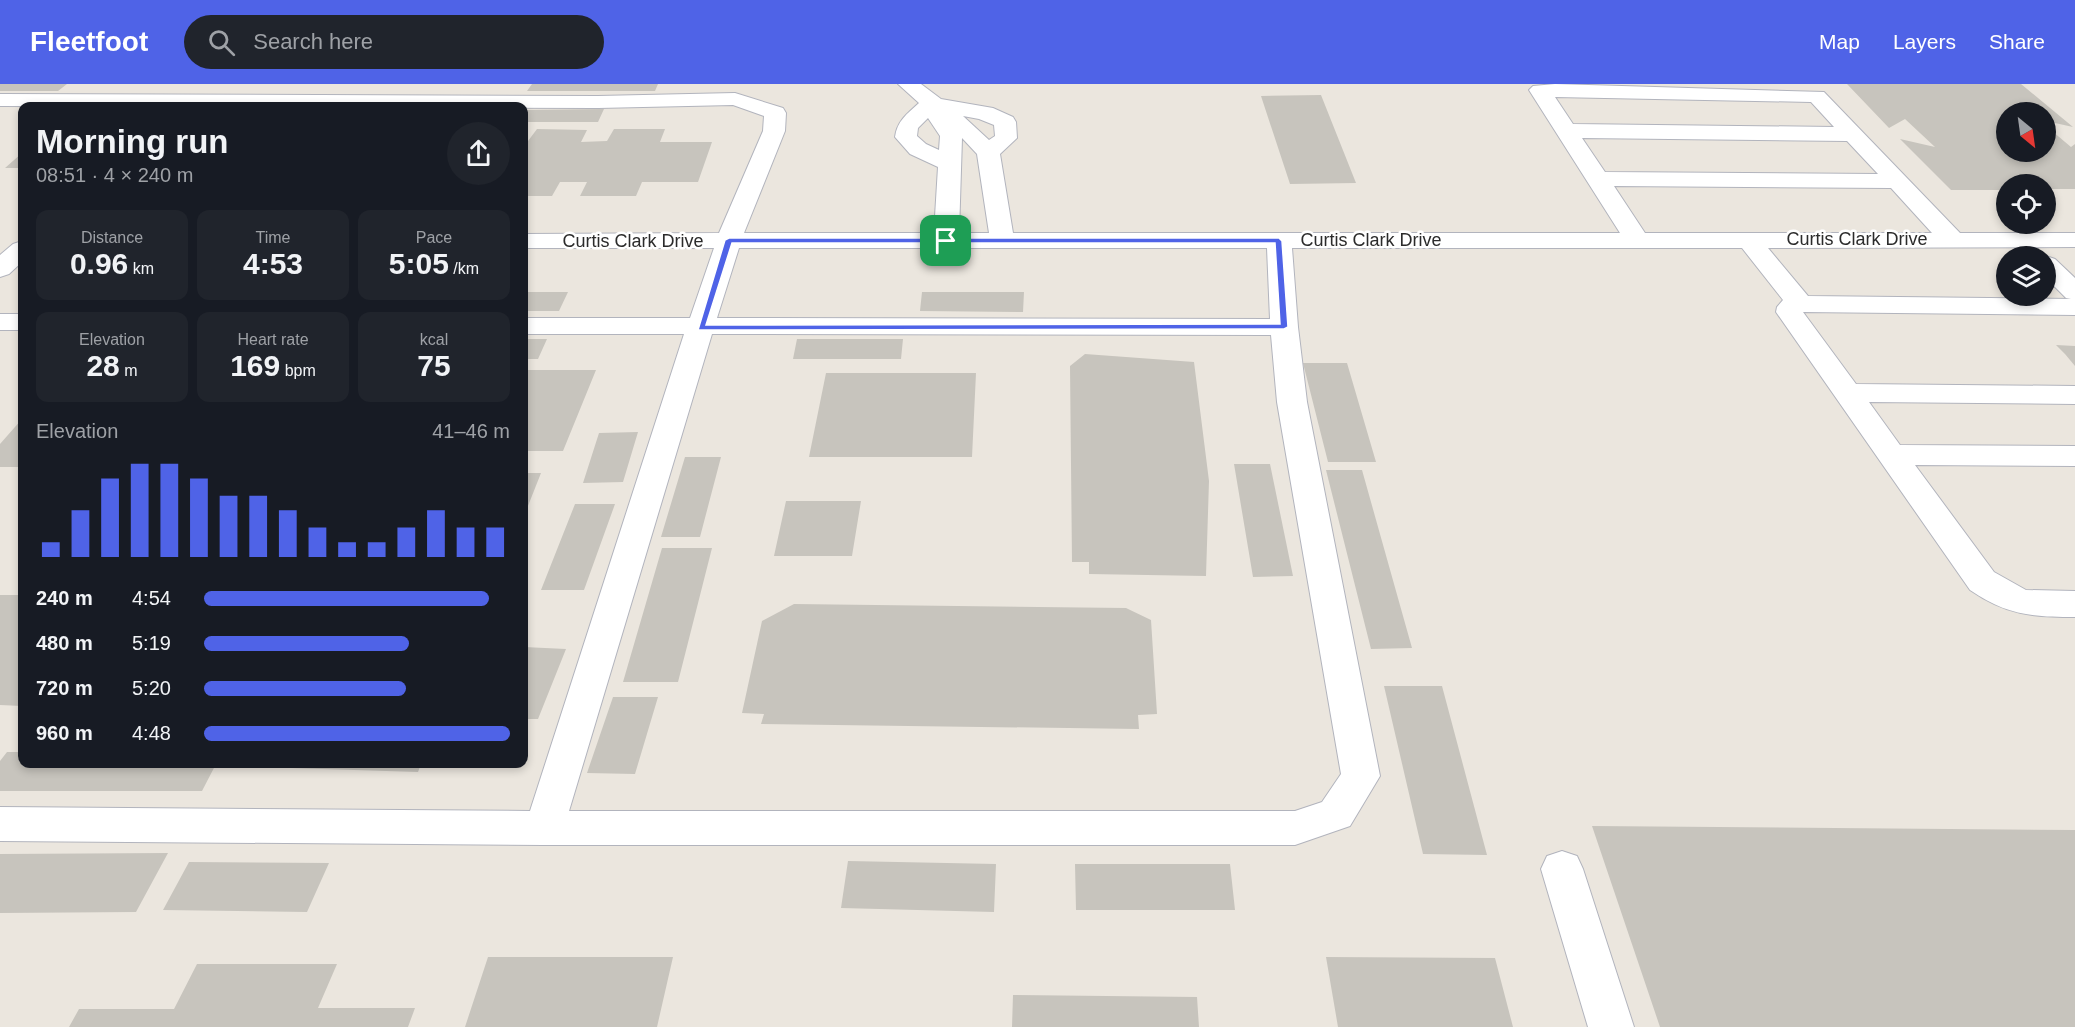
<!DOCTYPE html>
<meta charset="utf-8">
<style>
body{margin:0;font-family:Arial,sans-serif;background:#20242c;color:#f1f3f6;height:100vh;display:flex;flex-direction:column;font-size:22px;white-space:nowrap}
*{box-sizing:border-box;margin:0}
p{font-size:20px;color:#9ea1a6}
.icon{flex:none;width:33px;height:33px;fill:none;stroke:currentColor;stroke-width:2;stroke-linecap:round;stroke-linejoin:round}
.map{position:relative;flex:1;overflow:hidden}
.drawer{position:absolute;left:18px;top:18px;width:510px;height:666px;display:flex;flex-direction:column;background:#171b24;border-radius:12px;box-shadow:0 3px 9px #0003}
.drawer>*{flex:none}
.needle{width:39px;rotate:151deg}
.fabs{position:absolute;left:1996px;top:18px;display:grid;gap:12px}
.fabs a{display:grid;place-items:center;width:60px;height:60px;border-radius:50%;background:#171b24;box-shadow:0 3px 9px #0003;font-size:30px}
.pin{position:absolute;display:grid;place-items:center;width:51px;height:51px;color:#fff;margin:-26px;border-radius:12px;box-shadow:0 3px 9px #0006}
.round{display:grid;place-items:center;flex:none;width:63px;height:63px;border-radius:32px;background:#20242c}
.summary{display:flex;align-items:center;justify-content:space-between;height:102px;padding:0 18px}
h1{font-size:33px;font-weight:700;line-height:45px}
.stats{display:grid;grid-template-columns:repeat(3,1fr);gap:9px;height:102px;padding:6px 18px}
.stats div{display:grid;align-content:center;border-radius:12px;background:#20242c;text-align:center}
.stats b{font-size:30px;font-weight:700}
.stats small{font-size:16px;font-weight:400}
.stats p{font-size:16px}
.chart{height:168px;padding:12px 18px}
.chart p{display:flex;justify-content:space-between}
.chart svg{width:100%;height:108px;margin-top:6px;stroke:#4f63e7;stroke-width:6}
ul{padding:0 18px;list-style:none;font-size:20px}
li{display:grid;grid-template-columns:96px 72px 1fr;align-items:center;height:45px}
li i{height:15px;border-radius:8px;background:#4f63e7}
header{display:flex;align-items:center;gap:36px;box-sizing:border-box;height:84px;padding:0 30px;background:#4f63e7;color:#fff}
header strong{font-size:28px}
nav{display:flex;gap:33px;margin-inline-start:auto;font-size:21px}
.search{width:420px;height:54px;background:#20242c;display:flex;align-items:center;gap:15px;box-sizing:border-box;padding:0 21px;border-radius:33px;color:#9ea1a6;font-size:22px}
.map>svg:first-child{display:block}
.building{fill:#c7c4bd}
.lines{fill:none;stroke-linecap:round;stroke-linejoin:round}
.minor-casing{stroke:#b2b4bd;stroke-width:2}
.minor{fill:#fff;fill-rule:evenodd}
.route{fill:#4f63e7;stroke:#fff;stroke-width:1.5;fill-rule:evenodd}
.labels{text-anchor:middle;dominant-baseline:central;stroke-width:5;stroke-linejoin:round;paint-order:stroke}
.far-street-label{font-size:18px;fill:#2b2b2b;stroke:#fff}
</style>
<header>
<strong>Fleetfoot</strong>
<div class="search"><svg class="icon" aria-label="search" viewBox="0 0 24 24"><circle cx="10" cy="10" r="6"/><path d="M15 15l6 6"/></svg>Search here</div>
<nav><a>Map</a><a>Layers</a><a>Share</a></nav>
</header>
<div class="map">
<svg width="2075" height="943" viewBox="0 0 2075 943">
<rect width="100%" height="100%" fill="#ebe6de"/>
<path class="building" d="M0,0H67L58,7H0Z
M532,0H658L655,7H527Z
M1847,0H2021L2073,43L2046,37V28H2007V68H2046V42L2071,63L2075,60V105H2046V100H2007V106H1951L1900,55L1935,63L1905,35L1889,44Z
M1321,11L1356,99L1290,100L1261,12Z
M604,25L598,38H524V26Z
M537,45L587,46L581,58L607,57L614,45H665L660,58H712L698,98H642L636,112H580L587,98H560L552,112H524V58L528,57Z
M22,69V84H5Z
M524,208H568L559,227H524Z
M922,208H1024L1023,228L920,227Z
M524,255H547L538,275H524Z
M797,255H903L901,275H793Z
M2056,261L2075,262V282L2065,270Z
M1085,270L1194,278L1209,397L1206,492L1089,490V478H1072L1070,282Z
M1303,279H1347L1376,378H1328Z
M524,286H596L563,367H524Z
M826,289H976L972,373H809Z
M22,335V383H0V360Z
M638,348L623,398L583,399L599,349Z
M685,373H721L700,453H661Z
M1234,380H1270L1293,492L1253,493Z
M1326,386H1362L1412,564L1371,565Z
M524,389H541L524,432Z
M786,417H861L852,472H774Z
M575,420H615L584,506H541Z
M662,464H712L678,598H623Z
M0,511H22V622L0,621Z
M794,520L1126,524L1151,536L1157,630L1138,631L1139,645L761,640L764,630L742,629L762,537Z
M524,563L566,565L538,635H524Z
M1384,602H1442L1487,771L1423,770Z
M613,613H658L635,690L587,689Z
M7,668H22V680H216L202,707H0V677Z
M261,680H421L418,688L259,683Z
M1592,742L2075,746V943H1660Z
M168,769L136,828L0,829V770Z
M848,777L996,780L994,828L841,824Z
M189,778L329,779L307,828L163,826Z
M1075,780H1230L1235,826H1076Z
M488,873H673L657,943H465Z
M1326,873L1495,874L1513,943H1338Z
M197,880H337L318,924H415L408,943H69L79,925H174Z
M1013,911L1197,913L1199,943H1012Z"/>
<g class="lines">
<g class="minor-casing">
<path id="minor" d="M898,0H921L941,15L993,24L1013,33L1016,38L1017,54L1000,70L1013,149H1620L1529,6L1533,2L1555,0L1824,8L1960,149H2075V163L1768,164L1808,212L2071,215L2066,214L2046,194V172L2055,175L2075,194V231L1803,228L1856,300L2075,302V320L1869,318L1900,361L2075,362V382L1915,381L1994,488L2026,506L2075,507V533C2032,533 2006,531 1970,506L1776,228L1777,223L1783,216L1742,164H1292L1298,243L1307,318L1380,692L1350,742L1295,761H544L0,757V723L530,727L684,250H524V234H690L714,164H524V150L719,149L763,47L764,32L733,21L598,24L0,22V10L598,12L735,9L783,24L786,29L785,47L744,149H934L938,83L910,70L895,53C897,37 907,30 919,19ZM1555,13L1811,18L1834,43L1573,40ZM963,32L979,35L994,41L995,52L989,56ZM928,34L940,52L939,66L926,60L917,52L918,44ZM962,54L977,70L989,149H959ZM1582,54L1847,57L1878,90L1605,88ZM1614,102L1891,104L1932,149H1645ZM739,164H1267L1270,235L717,234ZM712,250L1271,251L1277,318L1341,690L1322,718L1295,727H569Z
M22,157V178L9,190L0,193V171L13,160Z
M0,230H22V246H0Z
M1562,767L1577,772L1583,785L1634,943H1588L1541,785L1547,772Z"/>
</g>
<use href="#minor" class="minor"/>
</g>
<path class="route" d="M729,154H1279L1282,157L1288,243L1284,245L698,246L725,156ZM732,159H1275L1280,240L706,241Z"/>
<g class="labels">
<g class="far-street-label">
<text x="1857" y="155">Curtis Clark Drive</text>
<text x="1371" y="156">Curtis Clark Drive</text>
<text x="633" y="157">Curtis Clark Drive</text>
</g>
</g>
</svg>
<div class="fabs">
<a><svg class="needle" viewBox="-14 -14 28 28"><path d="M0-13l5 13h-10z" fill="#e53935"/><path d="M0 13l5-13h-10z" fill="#9ea1a6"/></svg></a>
<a><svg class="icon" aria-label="locate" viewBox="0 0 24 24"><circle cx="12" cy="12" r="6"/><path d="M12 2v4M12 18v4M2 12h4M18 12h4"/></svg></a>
<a><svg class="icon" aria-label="layers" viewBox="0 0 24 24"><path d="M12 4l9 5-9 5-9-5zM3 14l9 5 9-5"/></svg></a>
</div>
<div class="pin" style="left:946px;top:157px;background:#1e9e55"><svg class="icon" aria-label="arrive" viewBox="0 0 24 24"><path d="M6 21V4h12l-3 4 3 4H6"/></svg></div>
<section class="drawer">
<div class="summary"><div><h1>Morning run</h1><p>08:51 · 4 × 240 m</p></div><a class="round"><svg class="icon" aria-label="share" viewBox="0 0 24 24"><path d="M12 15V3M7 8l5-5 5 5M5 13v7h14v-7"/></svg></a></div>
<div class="stats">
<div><p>Distance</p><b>0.96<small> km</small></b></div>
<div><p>Time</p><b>4:53</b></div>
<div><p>Pace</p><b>5:05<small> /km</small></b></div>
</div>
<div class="stats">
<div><p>Elevation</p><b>28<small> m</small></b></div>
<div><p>Heart rate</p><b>169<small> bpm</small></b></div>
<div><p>kcal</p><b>75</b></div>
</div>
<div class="chart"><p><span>Elevation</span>41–46 m</p>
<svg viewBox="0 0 160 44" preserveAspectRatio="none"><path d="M5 44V38M15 44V25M25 44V12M35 44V6M45 44V6M55 44V12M65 44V19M75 44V19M85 44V25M95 44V32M105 44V38M115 44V38M125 44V32M135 44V25M145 44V32M155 44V32"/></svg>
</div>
<ul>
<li><b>240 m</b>4:54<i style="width:93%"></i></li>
<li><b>480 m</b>5:19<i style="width:67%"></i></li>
<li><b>720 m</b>5:20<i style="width:66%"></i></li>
<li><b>960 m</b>4:48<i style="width:100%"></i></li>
</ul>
</section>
</div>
